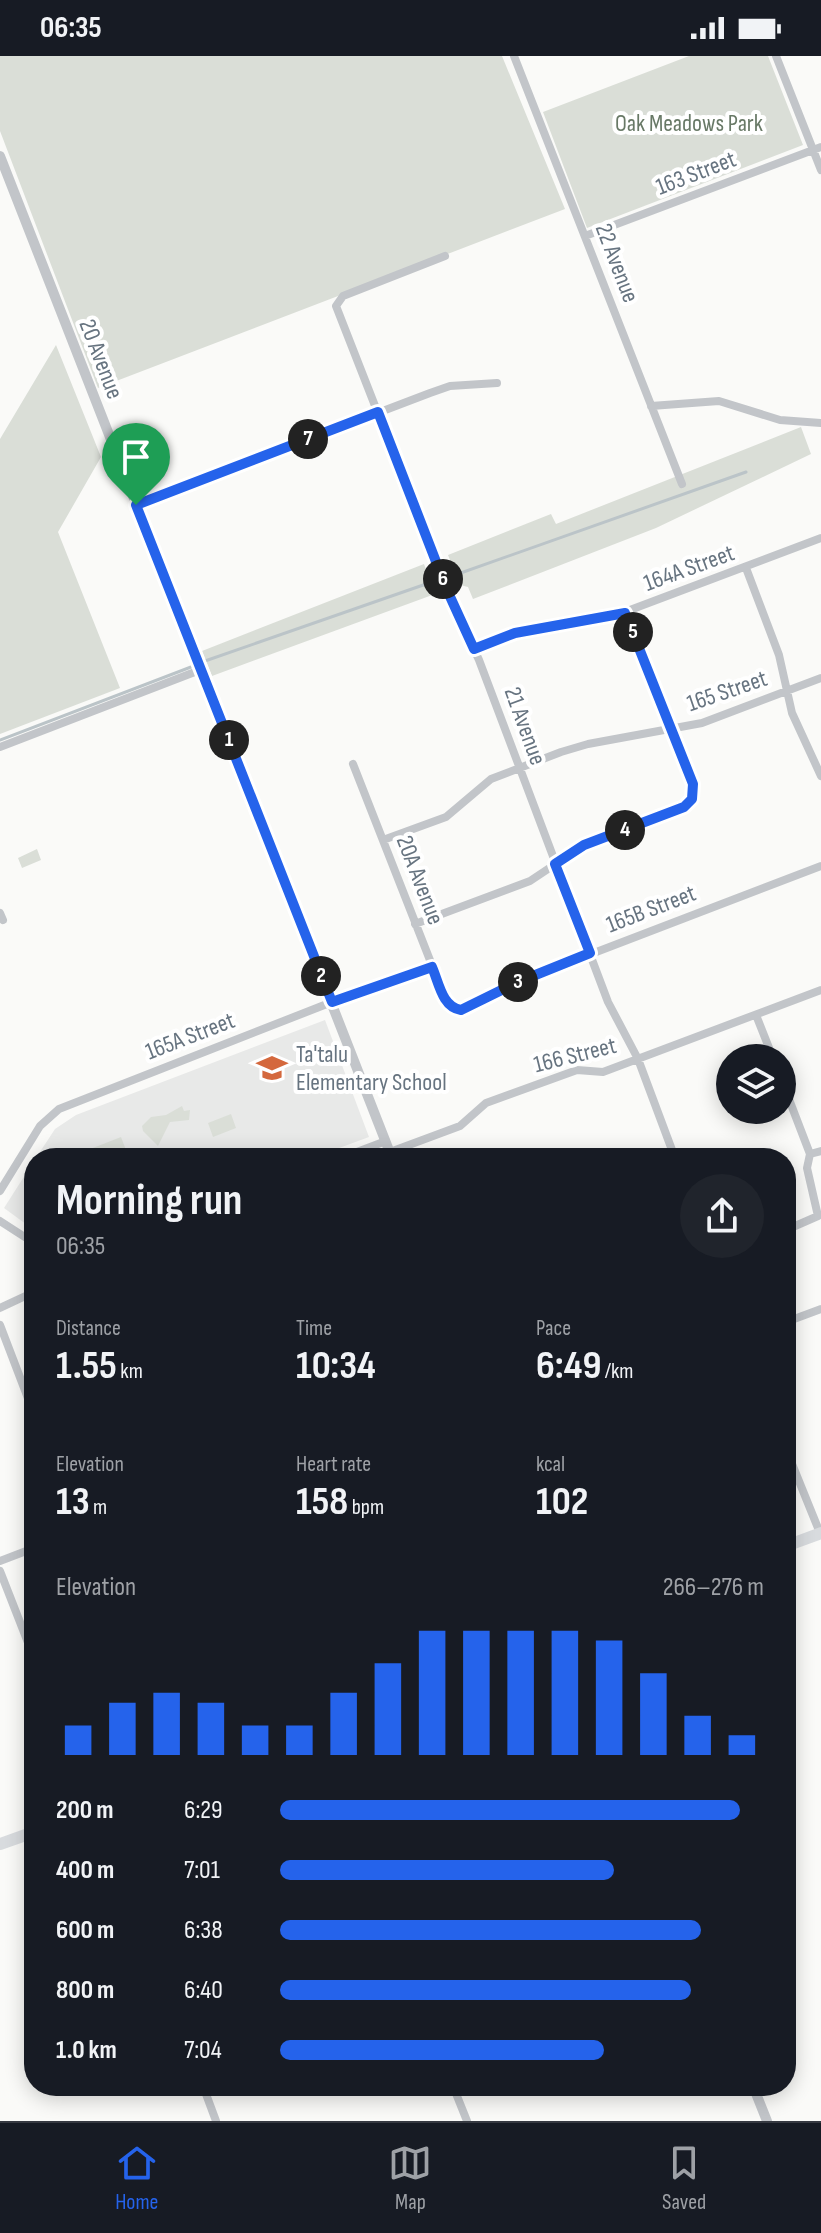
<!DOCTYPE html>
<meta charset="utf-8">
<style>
body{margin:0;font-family:"Sofia Sans Condensed",sans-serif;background:#20242c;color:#f1f3f6;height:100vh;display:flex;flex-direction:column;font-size:30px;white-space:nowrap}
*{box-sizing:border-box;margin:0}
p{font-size:26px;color:#9ea1a6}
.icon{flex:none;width:44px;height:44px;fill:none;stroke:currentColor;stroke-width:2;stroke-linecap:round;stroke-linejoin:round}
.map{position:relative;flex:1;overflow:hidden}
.panel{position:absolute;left:24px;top:1092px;width:772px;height:948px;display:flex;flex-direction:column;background:#171b24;border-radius:32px;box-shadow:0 4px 20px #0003}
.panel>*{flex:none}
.tools{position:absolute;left:716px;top:988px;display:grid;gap:16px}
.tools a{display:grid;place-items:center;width:80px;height:80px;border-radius:50%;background:#171b24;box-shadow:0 4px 20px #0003;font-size:40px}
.pin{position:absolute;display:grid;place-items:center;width:68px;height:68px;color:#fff;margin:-82px -34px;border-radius:50% 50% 50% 0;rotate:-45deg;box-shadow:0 0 8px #0007}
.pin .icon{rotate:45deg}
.km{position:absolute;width:40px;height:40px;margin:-20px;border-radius:50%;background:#222;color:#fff;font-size:22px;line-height:40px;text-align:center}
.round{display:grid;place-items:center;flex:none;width:84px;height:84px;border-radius:42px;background:#20242c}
.overview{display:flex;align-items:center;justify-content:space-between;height:136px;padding:0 32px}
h1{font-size:44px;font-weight:700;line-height:60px}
.metrics{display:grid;grid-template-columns:repeat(3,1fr);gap:12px;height:136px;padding:8px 32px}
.metrics div{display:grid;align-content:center}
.metrics b{font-size:40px;font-weight:700}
.metrics small{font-size:22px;font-weight:400}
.metrics p{font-size:22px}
.chart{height:224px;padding:16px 32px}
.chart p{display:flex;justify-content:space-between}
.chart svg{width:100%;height:144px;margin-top:8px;stroke:#2563eb;stroke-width:6}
ul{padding:0 32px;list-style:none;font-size:26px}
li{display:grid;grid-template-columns:128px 96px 1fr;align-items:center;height:60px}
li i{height:20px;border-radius:10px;background:#2563eb}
.status{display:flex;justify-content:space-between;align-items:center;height:56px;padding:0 40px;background:#171b24;direction:ltr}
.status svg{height:22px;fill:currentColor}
.tab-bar{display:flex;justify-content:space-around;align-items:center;height:112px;border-top:2px solid #363941;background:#171b24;font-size:22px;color:#9ea1a6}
.tab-bar a{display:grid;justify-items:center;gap:4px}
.tab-bar .active{color:#2563eb}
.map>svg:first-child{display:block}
.built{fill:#e8e9e8}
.green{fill:#daded7}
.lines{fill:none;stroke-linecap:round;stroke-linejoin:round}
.stream{stroke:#bbc4c8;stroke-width:3}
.minor{stroke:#c2c5c9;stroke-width:8}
.tertiary{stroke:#c2c5c9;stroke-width:10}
.secondary{stroke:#d8dbde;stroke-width:12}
.route-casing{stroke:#fff;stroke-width:16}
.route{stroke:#2563eb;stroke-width:10}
.labels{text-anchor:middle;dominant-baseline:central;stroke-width:8;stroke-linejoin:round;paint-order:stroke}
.park-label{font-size:24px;fill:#687966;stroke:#fff}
.street-label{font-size:24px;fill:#677480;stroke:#fff}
.poi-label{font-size:24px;fill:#677480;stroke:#fff;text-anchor:start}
</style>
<div class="status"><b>06:35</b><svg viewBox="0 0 49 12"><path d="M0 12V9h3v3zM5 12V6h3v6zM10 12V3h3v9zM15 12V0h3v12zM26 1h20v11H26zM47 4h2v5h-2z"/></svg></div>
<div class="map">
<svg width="821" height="2065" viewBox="0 0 821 2065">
<rect width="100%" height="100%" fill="#fafaf8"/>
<path class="built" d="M325,964L369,1081L312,1102H36L55,1073L76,1059Z
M34,1105V1174L4,1152Z"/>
<path class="green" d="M0,0H502L565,153L98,332L0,75Z
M689,0H768L803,89L587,172L543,56Z
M56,289L101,401L58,476L120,632L0,678V383Z
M801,371L811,398L656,472L473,543L468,531L460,529L448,499L551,458L556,468Z
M424,508L435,538L212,620L202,595Z
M37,793L41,804L22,812L18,802Z
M182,1050L184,1055L190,1054L189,1064L170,1066L158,1090L143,1075L142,1070L151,1061L166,1059Z
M231,1058L236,1072L213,1081L208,1067Z
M121,1081L129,1102H76L75,1099Z"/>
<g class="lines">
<path class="stream" d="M455,519L746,416
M205,605L429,527
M0,684L191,611"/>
<path class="minor" d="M514,0L682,428
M776,0L821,114
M585,180L821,91
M445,200L343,240L336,250L447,534L479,604L608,946L638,1003L675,1102
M651,350L719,345L780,364L821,367
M136,449L430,337L450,330L497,327
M746,512L779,599L792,657L821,720
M474,593L515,577L614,560L821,482
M0,691L200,614
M353,708L446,945L453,953L476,949L518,926L821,810
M383,784L446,761L491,723L561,696L588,688L702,667L821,622
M0,857L3,864
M415,868L530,825L584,789L684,751L692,743L693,728L625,557
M756,959L773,1002
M782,1025L810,1098
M390,1096L460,1070L486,1047L577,1014L603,1016L821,934
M341,1102L386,1085
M0,1135L40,1070L59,1053L332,946L432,911
M0,1165L34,1187
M786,1174L818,1160L807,1112L810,1098L821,1095
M0,1252L34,1236
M786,1266L821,1253
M0,1269L34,1358
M786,1393L820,1477
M0,1505L34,1492
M0,1515L34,1602
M203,2030L216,2065
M453,2030L467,2065"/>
<path class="tertiary" d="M0,100L392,1102
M753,2030L767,2065"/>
<path class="secondary" d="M786,1490L821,1477
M0,1788L34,1776"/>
</g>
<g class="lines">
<g class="route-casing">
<path id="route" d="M378,356L447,534L474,593L515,577L625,557L693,728L692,743L684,751L584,789L555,808L590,897L518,926L461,954C442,951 439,927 432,911L332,946L136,449Z"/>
</g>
<use href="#route" class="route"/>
</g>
<defs>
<g id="school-bare" transform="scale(2.4)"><path d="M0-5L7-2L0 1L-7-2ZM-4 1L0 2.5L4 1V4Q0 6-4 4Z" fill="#d4683d" stroke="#fff" stroke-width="2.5" paint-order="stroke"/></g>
</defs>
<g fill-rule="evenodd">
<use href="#school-bare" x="272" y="1012"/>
</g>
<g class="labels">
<g class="park-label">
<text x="689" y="67">Oak Meadows Park</text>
</g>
<g class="street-label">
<text transform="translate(696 117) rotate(-21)">163 Street</text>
<text transform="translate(617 207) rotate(69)">22 Avenue</text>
<text transform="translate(101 303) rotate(69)">20 Avenue</text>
<text transform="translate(689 512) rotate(-20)">164A Street</text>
<text transform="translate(727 635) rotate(-19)">165 Street</text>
<text transform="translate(525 670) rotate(70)">21 Avenue</text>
<text transform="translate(420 824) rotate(69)">20A Avenue</text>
<text transform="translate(651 853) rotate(-21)">165B Street</text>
<text transform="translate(190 980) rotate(-21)">165A Street</text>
<text transform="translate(575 999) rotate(-14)">166 Street</text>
</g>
<g class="poi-label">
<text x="296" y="998">Ta'talu<tspan x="296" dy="28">Elementary School</tspan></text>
</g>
</g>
</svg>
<div class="tools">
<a><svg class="icon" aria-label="layers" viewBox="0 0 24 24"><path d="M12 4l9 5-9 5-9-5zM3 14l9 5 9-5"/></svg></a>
</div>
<div class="pin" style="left:136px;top:449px;background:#1e9e55"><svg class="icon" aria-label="arrive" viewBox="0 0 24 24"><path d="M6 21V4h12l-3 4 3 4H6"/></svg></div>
<b class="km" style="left:229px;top:684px">1</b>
<b class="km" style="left:321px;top:920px">2</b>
<b class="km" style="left:518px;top:926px">3</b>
<b class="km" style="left:625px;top:774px">4</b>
<b class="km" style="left:633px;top:576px">5</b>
<b class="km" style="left:443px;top:523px">6</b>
<b class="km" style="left:308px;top:383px">7</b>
<section class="panel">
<div class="overview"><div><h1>Morning run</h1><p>06:35</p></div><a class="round"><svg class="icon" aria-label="share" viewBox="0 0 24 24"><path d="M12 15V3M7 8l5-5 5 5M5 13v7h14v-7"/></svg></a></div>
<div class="metrics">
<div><p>Distance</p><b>1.55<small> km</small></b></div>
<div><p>Time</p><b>10:34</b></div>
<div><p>Pace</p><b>6:49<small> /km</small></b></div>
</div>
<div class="metrics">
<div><p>Elevation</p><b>13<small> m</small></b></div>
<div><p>Heart rate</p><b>158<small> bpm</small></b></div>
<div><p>kcal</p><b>102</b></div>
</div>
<div class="chart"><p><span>Elevation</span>266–276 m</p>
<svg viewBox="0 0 160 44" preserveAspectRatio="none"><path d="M5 44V35M15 44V28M25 44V25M35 44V28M45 44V35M55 44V35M65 44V25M75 44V16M85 44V6M95 44V6M105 44V6M115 44V6M125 44V9M135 44V19M145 44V32M155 44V38"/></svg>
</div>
<ul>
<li><b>200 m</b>6:29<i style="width:95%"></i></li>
<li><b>400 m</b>7:01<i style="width:69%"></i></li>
<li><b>600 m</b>6:38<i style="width:87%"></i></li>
<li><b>800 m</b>6:40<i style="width:85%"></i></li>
<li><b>1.0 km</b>7:04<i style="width:67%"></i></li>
</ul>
</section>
</div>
<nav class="tab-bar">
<a class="active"><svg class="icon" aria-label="home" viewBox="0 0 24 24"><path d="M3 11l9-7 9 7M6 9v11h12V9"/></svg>Home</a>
<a><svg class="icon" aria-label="map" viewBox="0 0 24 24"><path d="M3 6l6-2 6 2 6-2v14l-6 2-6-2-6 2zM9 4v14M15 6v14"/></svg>Map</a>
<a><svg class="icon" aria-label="saved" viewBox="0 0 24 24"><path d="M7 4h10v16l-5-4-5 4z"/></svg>Saved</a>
</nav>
